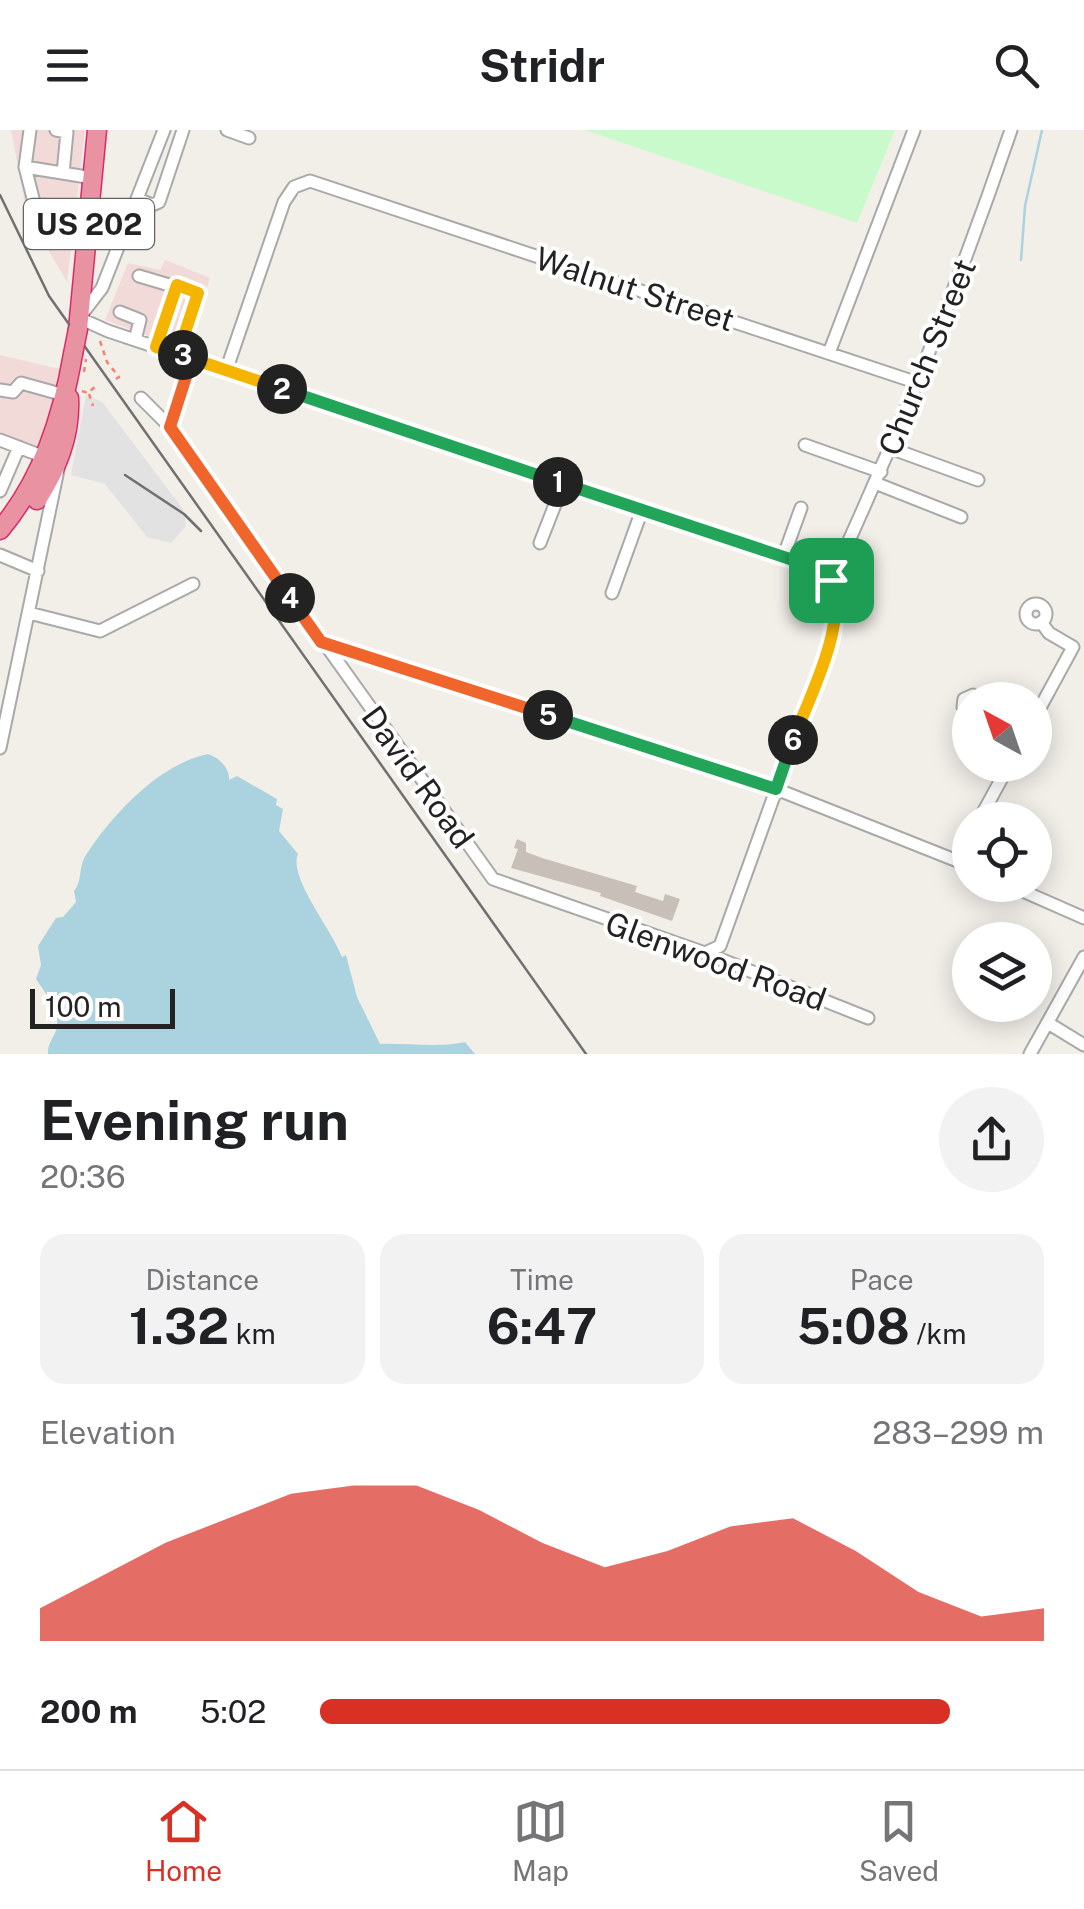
<!DOCTYPE html>
<meta charset="utf-8">
<style>
body{margin:0;font-family:"Public Sans",sans-serif;background:#f2f2f2;color:#202124;height:100vh;display:flex;flex-direction:column;font-size:38px;white-space:nowrap}
*{box-sizing:border-box;margin:0}
p{font-size:32px;color:#757577}
.icon{flex:none;width:55px;height:55px;fill:none;stroke:currentColor;stroke-width:2;stroke-linecap:round;stroke-linejoin:round}
.map{position:relative;height:924px;overflow:hidden}
.panel{display:flex;flex-direction:column;background:#fff;flex:1}
.panel>*{flex:none}
.needle{width:65px;rotate:320deg}
.fabs{position:absolute;left:952px;top:552px;display:grid;gap:20px}
.fabs a{display:grid;place-items:center;width:100px;height:100px;border-radius:50%;background:#fff;box-shadow:0 5px 25px #0003;font-size:50px}
.scale{position:absolute;left:30px;bottom:25px;width:145px;box-sizing:border-box;padding-left:10px;border:5px solid #222;border-top:0;font-size:28px;line-height:35px;white-space:nowrap;color:#222;-webkit-text-stroke:8px #fff;paint-order:stroke}
.pin{position:absolute;display:grid;place-items:center;width:85px;height:85px;color:#fff;margin:-42px;border-radius:20px;box-shadow:0 5px 15px #0006}
.km{position:absolute;width:50px;height:50px;margin:-25px;border-radius:50%;background:#222;color:#fff;font-size:28px;line-height:50px;text-align:center}
.round{display:grid;place-items:center;flex:none;width:105px;height:105px;border-radius:52px;background:#f2f2f2}
.headline{display:flex;align-items:center;justify-content:space-between;height:170px;padding:0 40px}
h1{font-size:55px;font-weight:700;line-height:75px}
.stats{display:grid;grid-template-columns:repeat(3,1fr);gap:15px;height:170px;padding:10px 40px}
.stats div{display:grid;align-content:center;border-radius:25px;background:#f2f2f2;text-align:center}
.stats b{font-size:50px;font-weight:700}
.stats small{font-size:28px;font-weight:400}
.stats p{font-size:28px}
.chart{height:280px;padding:20px 40px}
.chart p{display:flex;justify-content:space-between}
.chart svg{width:100%;height:180px;margin-top:10px;fill:#d93025;opacity:.7}
ul{padding:0 40px;list-style:none;font-size:32px}
li{display:grid;grid-template-columns:160px 120px 1fr;align-items:center;height:75px}
li i{height:25px;border-radius:12px;background:#d93025}
header{display:flex;justify-content:space-between;align-items:center;height:130px;padding:0 40px;background:#fff;font-size:45px;font-weight:700}
.tab-bar{display:flex;justify-content:space-around;align-items:center;height:140px;border-top:2px solid #e0e0e0;background:#fff;font-size:28px;color:#757577}
.tab-bar a{display:grid;justify-items:center;gap:5px}
.tab-bar .current{color:#d93025}
.map>svg:first-child{display:block}
.commercial{fill:#f2dad9}
.park{fill:#c8facc}
.parking{fill:#e2e2e2}
.water{fill:#aad3df}
.lines{fill:none;stroke-linecap:round;stroke-linejoin:round}
.stream{stroke:#aad3df;stroke-width:2.5}
.building{fill:#c7bfb8}
.minor-casing{stroke:#a9a9a9;stroke-width:15}
.highway-casing{stroke:#dc2a67;stroke-width:21}
.path{stroke:#fa8072;stroke-width:2.5;stroke-dasharray:5 5;stroke-linecap:butt}
.minor{stroke:#fff;stroke-width:11}
.highway{stroke:#e892a2;stroke-width:18}
.tram{stroke:#707070;stroke-width:2.5}
.highway-bridge-casing{stroke:#dc2a67;stroke-width:21;stroke-linecap:butt}
.path-bridge{stroke:#fa8072;stroke-width:2.5;stroke-dasharray:5 5;stroke-linecap:butt}
.highway-bridge{stroke:#e892a2;stroke-width:18}
.split-1-casing{stroke:#fff;stroke-width:20}
.split-2-casing{stroke:#fff;stroke-width:20}
.split-3-casing{stroke:#fff;stroke-width:20}
.split-4-casing{stroke:#fff;stroke-width:20}
.split-5-casing{stroke:#fff;stroke-width:20}
.split-6-casing{stroke:#fff;stroke-width:20}
.split-7-casing{stroke:#fff;stroke-width:20}
.split-1{stroke:#22a559;stroke-width:12}
.split-2{stroke:#22a559;stroke-width:12}
.split-3{stroke:#f5b400;stroke-width:12}
.split-4{stroke:#f0652b;stroke-width:12}
.split-5{stroke:#f0652b;stroke-width:12}
.split-6{stroke:#22a559;stroke-width:12}
.split-7{stroke:#f5b400;stroke-width:12}
.labels{text-anchor:middle;dominant-baseline:central;stroke-width:8;stroke-linejoin:round;paint-order:stroke}
.shield{fill:#fff;stroke:#646464;stroke-width:2.5}
.shield-label{font-size:30px;font-weight:bold;fill:#222}
.street-label{font-size:32px;fill:#222;stroke:#fff}
</style>
<header><svg class="icon" aria-label="menu" viewBox="0 0 24 24"><path d="M4 6h16M4 12h16M4 18h16"/></svg>Stridr<svg class="icon" aria-label="search" viewBox="0 0 24 24"><circle cx="10" cy="10" r="6"/><path d="M15 15l6 6"/></svg></header>
<div class="map">
<svg width="1084" height="924" viewBox="0 0 1084 924">
<rect width="100%" height="100%" fill="#f2efe9"/>
<path class="commercial" d="M11,0H85L67,152L27,84Z
M165,130L210,148L186,220L105,190L128,133L160,140Z
M0,225L60,239L44,313L37,316L0,302Z"/>
<path class="park" d="M585,0H895L857,93Z"/>
<path class="parking" d="M86,265L102,272L183,379L186,396L171,413L147,407L105,354L71,345Z"/>
<path class="water" d="M208,624C220,628 230,639 229,650L237,646L277,669L276,675L283,679L279,701L298,724C288,747 331,798 342,827L346,825L357,867L380,914C409,913 437,918 465,912L475,924H48C47,912 56,906 57,896C59,878 45,863 36,849L41,835L38,816L56,788L63,787L76,772L74,761C83,750 78,737 86,725C112,685 159,634 208,624Z"/>
<g class="lines">
<path class="stream" d="M1021,130L1025,76L1042,0"/>
</g>
<path class="building" d="M517,709L526,713V722L542,728L637,756L635,762L663,771L665,764L680,769L672,791L600,766L601,763L511,738L518,719L514,718Z"/>
<g class="lines">
<g class="minor-casing">
<path id="minor" d="M30,0L25,37L93,48
M56,0L67,2L63,43
M164,0L102,158L79,188L108,201L799,432C829,443 843,460 836,493L720,816L705,823
M227,0L249,8
M25,37L36,80
M138,69L152,75L159,72L183,0
M139,146L176,157
M120,182L140,190L135,210
M156,217L177,155L198,163L178,224
M829,223L914,0
M192,228L170,297L493,749L705,823L868,888
M226,241L284,72L294,57L310,51L918,253
M0,260L13,262L21,253L64,265
M141,268L170,297
M0,310L47,328
M805,315L881,342
M890,318L978,350
M875,353L961,387
M0,361L19,317
M540,413L563,354
M0,425L38,441
M783,428L801,378
M831,450C899,303 959,153 1011,0
M612,463L642,380
M1026 484a10 10 0 1 1 20 0a10 10 0 1 1-20 0Z
M29,483L100,501L193,454
M321,512L776,659L970,736
M970,583L963,577L964,569L973,565L981,570
M1035,587L1073,517L1049,503L1041,492
M0,618L58,340
M979,690L1009,635
M957,730L970,707
M1009,755L1084,788
M1048,893L1084,915
M1030,924L1084,827"/>
</g>
<g class="highway-casing">
<path id="highway" d="M78,199L97,0
M37,370C57,338 71,306 69,268
M0,400C42,350 62,288 73,224"/>
</g>
<path class="path" d="M100,211L107,232L119,247L113,251
M82,261L88,263L97,255
M89,264L93,276"/>
<use href="#minor" class="minor"/>
<use href="#highway" class="highway"/>
<path class="tram" d="M0,65L49,166L586,924
M125,345L184,384L201,401"/>
<g class="highway-bridge-casing">
<path id="highway-bridge" d="M73,224L78,199"/>
</g>
<path class="path-bridge" d="M84,242L86,229"/>
<use href="#highway-bridge" class="highway-bridge"/>
</g>
<g class="lines">
<g class="split-1-casing">
<path id="split-1" d="M558,352L799,432L817,438L831,450"/>
</g>
<g class="split-2-casing">
<path id="split-2" d="M282,259L558,352"/>
</g>
<g class="split-3-casing">
<path id="split-3" d="M183,225L156,217L177,155L198,163L178,224L282,259"/>
</g>
<g class="split-4-casing">
<path id="split-4" d="M183,225L192,228L170,297L290,468"/>
</g>
<g class="split-5-casing">
<path id="split-5" d="M290,468L321,512L548,585"/>
</g>
<g class="split-6-casing">
<path id="split-6" d="M548,585L776,659L793,610"/>
</g>
<g class="split-7-casing">
<path id="split-7" d="M793,610C809,568 849,492 831,450"/>
</g>
<use href="#split-1" class="split-1"/>
<use href="#split-2" class="split-2"/>
<use href="#split-3" class="split-3"/>
<use href="#split-4" class="split-4"/>
<use href="#split-5" class="split-5"/>
<use href="#split-6" class="split-6"/>
<use href="#split-7" class="split-7"/>
</g>
<g class="labels">
<rect class="shield" x="24" y="69" width="130" height="50" rx="8"/>
<g class="shield-label">
<text x="89" y="94">US 202</text>
</g>
<g class="street-label">
<text transform="translate(635 159) rotate(18)">Walnut Street</text>
<text transform="translate(927 227) rotate(-68)">Church Street</text>
<text transform="translate(418 647) rotate(54)">David Road</text>
<text transform="translate(716 831) rotate(20)">Glenwood Road</text>
</g>
</g>
</svg>
<div class="fabs">
<a><svg class="needle" viewBox="-14 -14 28 28"><path d="M0-13l5 13h-10z" fill="#e53935"/><path d="M0 13l5-13h-10z" fill="#757577"/></svg></a>
<a><svg class="icon" aria-label="locate" viewBox="0 0 24 24"><circle cx="12" cy="12" r="6"/><path d="M12 2v4M12 18v4M2 12h4M18 12h4"/></svg></a>
<a><svg class="icon" aria-label="layers" viewBox="0 0 24 24"><path d="M12 4l9 5-9 5-9-5zM3 14l9 5 9-5"/></svg></a>
</div>
<div class="scale">100 m</div>
<div class="pin" style="left:831px;top:450px;background:#1e9e55"><svg class="icon" aria-label="arrive" viewBox="0 0 24 24"><path d="M6 21V4h12l-3 4 3 4H6"/></svg></div>
<b class="km" style="left:558px;top:352px">1</b>
<b class="km" style="left:282px;top:259px">2</b>
<b class="km" style="left:183px;top:225px">3</b>
<b class="km" style="left:290px;top:468px">4</b>
<b class="km" style="left:548px;top:585px">5</b>
<b class="km" style="left:793px;top:610px">6</b>
</div>
<section class="panel">
<div class="headline"><div><h1>Evening run</h1><p>20:36</p></div><a class="round"><svg class="icon" aria-label="share" viewBox="0 0 24 24"><path d="M12 15V3M7 8l5-5 5 5M5 13v7h14v-7"/></svg></a></div>
<div class="stats">
<div><p>Distance</p><b>1.32<small> km</small></b></div>
<div><p>Time</p><b>6:47</b></div>
<div><p>Pace</p><b>5:08<small> /km</small></b></div>
</div>
<div class="chart"><p><span>Elevation</span>283–299 m</p>
<svg viewBox="0 0 160 44" preserveAspectRatio="none"><path d="M0 44V36L10 28L20 20L30 14L40 8L50 6L60 6L70 12L80 20L90 26L100 22L110 16L120 14L130 22L140 32L150 38L160 36V44z"/></svg>
</div>
<ul>
<li><b>200 m</b>5:02<i style="width:87%"></i></li>
</ul>
</section>
<nav class="tab-bar">
<a class="current"><svg class="icon" aria-label="home" viewBox="0 0 24 24"><path d="M3 11l9-7 9 7M6 9v11h12V9"/></svg>Home</a>
<a><svg class="icon" aria-label="map" viewBox="0 0 24 24"><path d="M3 6l6-2 6 2 6-2v14l-6 2-6-2-6 2zM9 4v14M15 6v14"/></svg>Map</a>
<a><svg class="icon" aria-label="saved" viewBox="0 0 24 24"><path d="M7 4h10v16l-5-4-5 4z"/></svg>Saved</a>
</nav>
